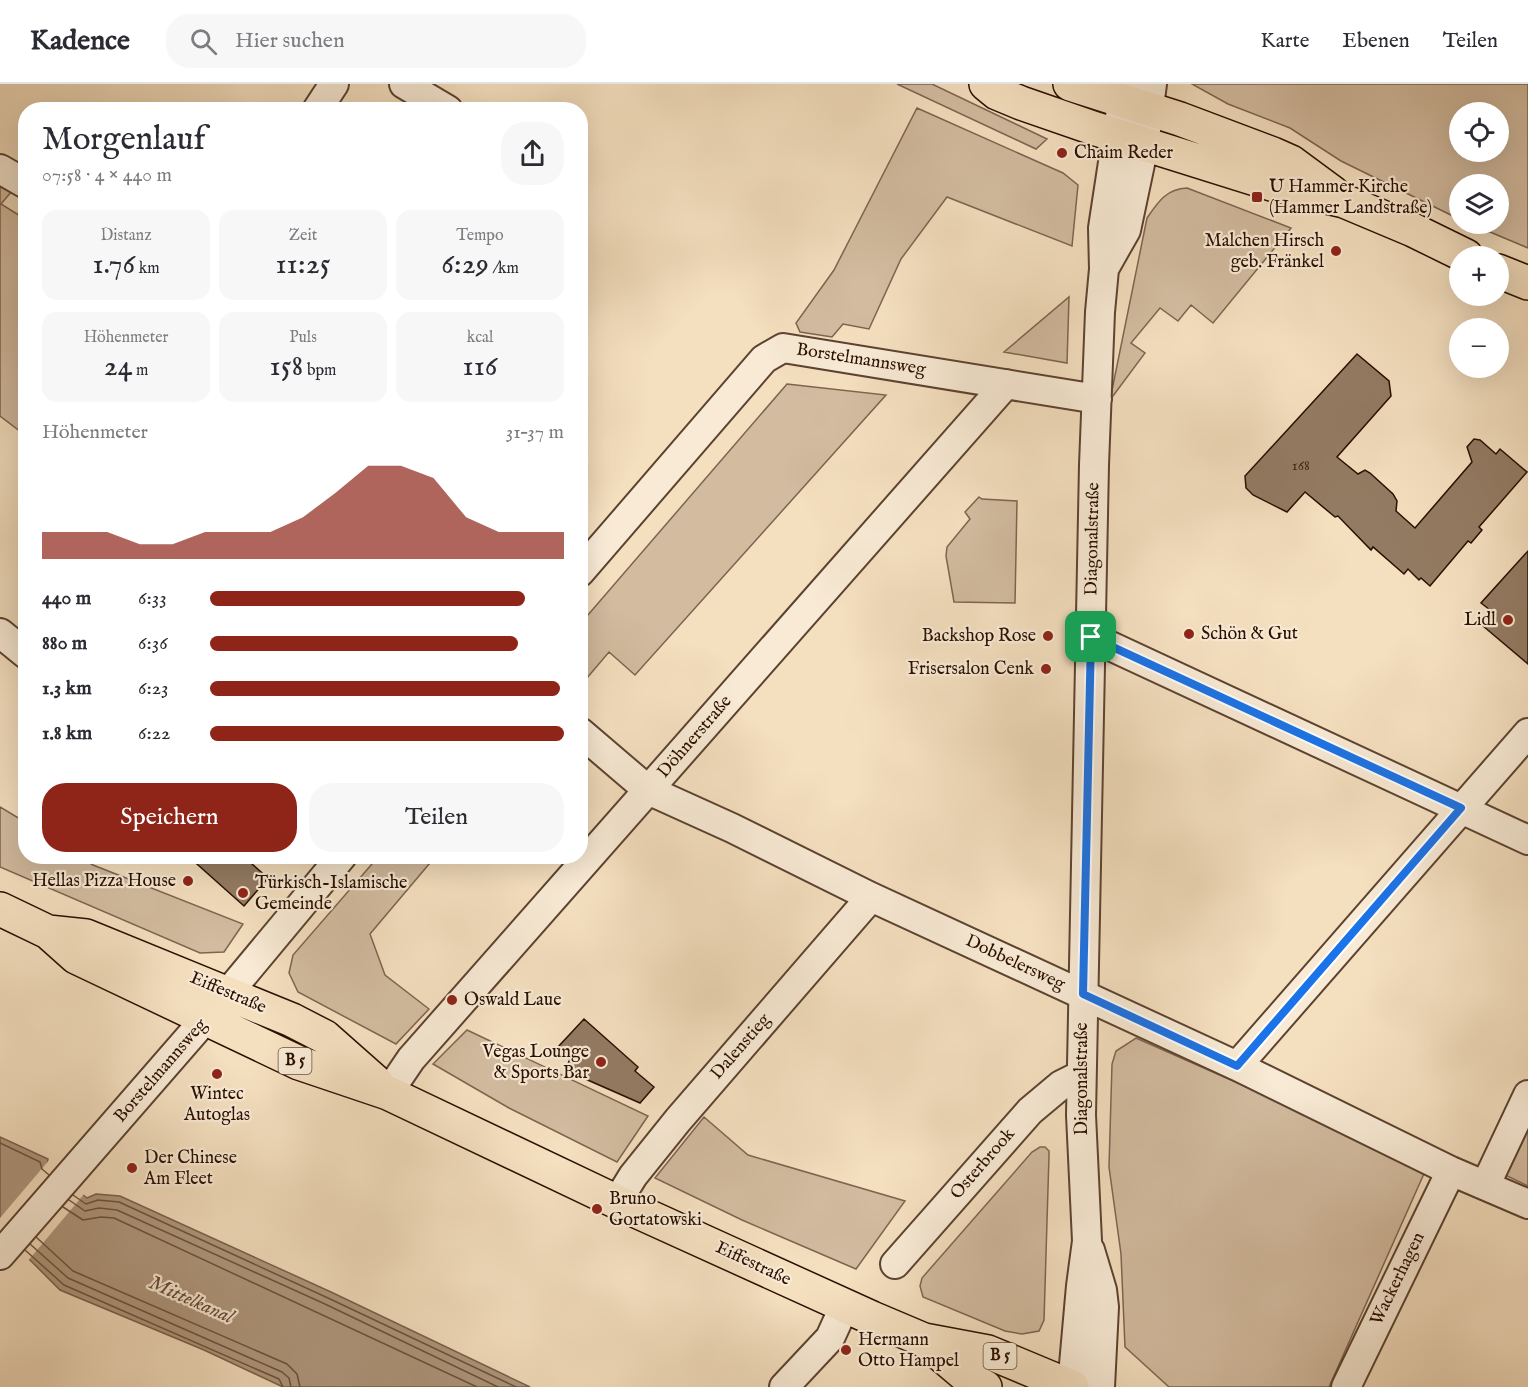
<!DOCTYPE html>
<html lang="de">
<meta charset="utf-8">
<style>
body{margin:0;font-family:"IM FELL English",serif;background:#f7f7f7;color:#2b2b33;height:100vh;display:flex;flex-direction:column;font-size:22px;white-space:nowrap}
*{box-sizing:border-box;margin:0}
p{font-size:20px;color:#7c7c81}
.icon{flex:none;width:33px;height:33px;fill:none;stroke:currentColor;stroke-width:2;stroke-linecap:round;stroke-linejoin:round}
.map{position:relative;flex:1;overflow:hidden}
.details{position:absolute;left:18px;top:18px;width:570px;height:762px;display:flex;flex-direction:column;background:#fff;border-radius:24px;box-shadow:0 6px 24px #0002}
.details>*{flex:none}
.buttons{position:absolute;left:1449px;top:18px;display:grid;gap:12px}
.buttons a{display:grid;place-items:center;width:60px;height:60px;border-radius:50%;background:#fff;box-shadow:0 6px 24px #0002;font-size:30px}
.pin{position:absolute;display:grid;place-items:center;width:51px;height:51px;color:#fff;margin:-26px;border-radius:12px;box-shadow:0 3px 9px #0006}
.round{display:grid;place-items:center;flex:none;width:63px;height:63px;border-radius:24px;background:#f7f7f7}
.overview{display:flex;align-items:center;justify-content:space-between;height:102px;padding:0 24px}
h1{font-size:33px;font-weight:600;line-height:45px}
.figures{display:grid;grid-template-columns:repeat(3,1fr);gap:9px;height:102px;padding:6px 24px}
.figures div{display:grid;align-content:center;border-radius:15px;background:#f7f7f7;text-align:center}
.figures b{font-size:30px;font-weight:600}
.figures small{font-size:16px;font-weight:400}
.figures p{font-size:16px}
.chart{height:168px;padding:12px 24px}
.chart p{display:flex;justify-content:space-between}
.chart svg{width:100%;height:108px;margin-top:6px;fill:#8f2418;opacity:.7}
.action{display:flex;gap:12px;margin-top:auto;padding:12px 24px}
.action a{flex:1;height:69px;border-radius:24px;background:#8f2418;color:#fff;font-size:24px;font-weight:600;line-height:69px;text-align:center}
.action a+a{background:#f7f7f7;color:#2b2b33}
ul{padding:0 24px;list-style:none;font-size:20px}
li{display:grid;grid-template-columns:96px 72px 1fr;align-items:center;height:45px}
li i{height:15px;border-radius:8px;background:#8f2418}
header{display:flex;align-items:center;gap:36px;box-sizing:border-box;height:84px;padding:0 30px;background:#fff;border-bottom:2px solid #e1e1e2}
header strong{font-size:28px}
nav{display:flex;gap:33px;margin-inline-start:auto;font-size:21px}
.search{width:420px;height:54px;background:#f7f7f7;display:flex;align-items:center;gap:15px;box-sizing:border-box;padding:0 21px;border-radius:24px;color:#7c7c81;font-size:22px}
.map>svg:first-child{display:block}
.green{fill:#d2bb9f;stroke:#7e6450;stroke-width:1.5;fill-rule:evenodd}
.water{fill:#af987e;stroke:#7a614c;stroke-width:1.5}
.pier{fill:#f4dfbf}
.lines{fill:none;stroke-linecap:round;stroke-linejoin:round}
.shore{stroke:#6c533f;stroke-width:1.5}
.building{fill:#937b63;stroke:#2a0e00;stroke-width:1.5}
.minor-casing{stroke:#5c4230;stroke-width:32}
.major-casing{stroke:#2a0e00;stroke-width:36}
.minor{stroke:#f8ead5;stroke-width:28}
.major{stroke:#f4dfbf;stroke-width:33}
.route-casing{stroke:#fff;stroke-width:12}
.route{stroke:#1a73e8;stroke-width:8}
.poi-dot{fill:#8f2418;stroke:#f8ead5;stroke-width:2}
.labels{text-anchor:middle;dominant-baseline:central;stroke-width:4.5;stroke-linejoin:round;paint-order:stroke}
.number-label{font-size:15px;fill:#442919}
.shield{fill:#f8ead5;stroke:#685040;stroke-width:1.5}
.shield-label{font-size:16px;font-weight:bold;fill:#2a0e00}
.poi-label{font-size:18px;fill:#2a0e00;stroke:#f8ead5;text-anchor:start}
.street-label{font-size:18px;fill:#2a0e00;stroke:#f8ead5}
.water-label{font-size:20px;font-style:italic;fill:#664c39;stroke:#f8ead5}
</style>
<header>
<strong>Kadence</strong>
<div class="search"><svg class="icon" aria-label="search" viewBox="0 0 24 24"><circle cx="10" cy="10" r="6"/><path d="M15 15l6 6"/></svg>Hier suchen</div>
<nav><a>Karte</a><a>Ebenen</a><a>Teilen</a></nav>
</header>
<div class="map">
<svg width="1528" height="1303" viewBox="0 0 1528 1303">
<rect width="100%" height="100%" fill="#f4dfbf"/>
<filter id="stains"><feTurbulence type="fractalNoise" baseFrequency=".00333" numOctaves="4"/><feColorMatrix values="0 0 0 0 .2 0 0 0 0 .09 0 0 0 0 .02 0 0 0 .5 -.17"/></filter>
<radialGradient id="worn" r=".72"><stop offset=".6" stop-color="#630" stop-opacity="0"/><stop offset="1" stop-color="#630" stop-opacity=".3"/></radialGradient>
<path class="green" d="M897,0H932L1047,55L1036,65Z
M1192,0H1528V164L1471,140H1498V100H1460L1459,135L1341,77L1290,44L1228,20ZM1460,28H1498V68H1460Z
M917,24L1063,89L1078,101L1072,162L947,113L901,175L869,245L843,240L832,253L800,248L796,239L834,186Z
M0,100L12,107L1,120L25,135V351L0,332Z
M1187,104L1291,144L1213,239L1191,221L1178,237L1160,224L1131,259L1145,269L1110,316L1147,134C1158,118 1166,105 1187,104Z
M1069,213L1067,279L1004,268Z
M787,300L886,311L635,591L609,568L581,601V539Z
M979,413L982,415L1017,417L1015,519L954,518L946,472L947,463L970,435L965,428Z
M0,723L25,738L26,772L80,773L93,781L243,840L224,868L200,869L0,783Z
M378,773H435L370,850L385,891L429,925L396,960L298,908L289,889L293,871Z
M467,946L648,1032L617,1078L509,1024L433,980Z
M1136,954L1427,1083L1329,1303H1169L1125,1263L1121,1170L1109,1083L1112,980L1116,967Z
M704,1033L748,1071L905,1117L856,1185L742,1136L655,1094Z
M1528,1038V1102L1503,1090Z
M1040,1063H1045L1049,1067V1072L1044,1236L1039,1247L1022,1250L1005,1247L923,1213L920,1202L922,1194L1032,1068Z"/>
<path class="water" d="M0,1053L48,1075L47,1082L87,1114L96,1110L120,1112L331,1208L530,1303H283L204,1266L60,1206L29,1175L0,1157Z"/>
<path class="pier" d="M50,1075V1081L85,1109L27,1178L0,1161V1134Z"/>
<g class="lines">
<path class="shore" d="M0,1059L40,1078L42,1085L49,1091
M73,1111L86,1120L98,1116L119,1118L328,1214L516,1303
M69,1116L85,1127L99,1124L117,1126L325,1220L498,1303
M63,1123L83,1136L101,1133L114,1134L477,1303
M36,1153L73,1187L287,1280L297,1290L300,1303
M30,1160L68,1194L282,1288L289,1294L291,1303
M25,1166L64,1201L279,1295L283,1303"/>
</g>
<path class="building" d="M1357,270L1389,297L1391,312L1337,373L1358,390L1365,386L1370,389L1393,410L1397,417L1396,427L1415,444L1472,378L1467,363L1474,355L1480,356L1496,370L1500,365L1527,388L1479,443L1482,446L1471,459L1468,457L1430,502L1421,494L1419,496L1408,485L1404,490L1373,463L1371,466L1338,432L1335,433L1305,408L1287,428L1253,411L1246,404L1245,392Z
M1528,467V580L1483,542L1494,529L1481,519Z
M188,772H243L268,794L244,822Z
M584,935L638,983L635,987L654,1003L640,1019L565,986L571,973L558,963Z"/>
<g class="lines">
<g class="minor-casing">
<path id="minor" d="M404,0L448,26
M317,26L334,0
M0,85L26,100
M1105,183L1126,146L1144,61L1152,0
M580,488L764,275L783,264L1097,315
M0,549L26,570
M1091,553L1528,756
M580,648L648,706L732,744L871,813L1237,982L1451,1087L1528,1120
M1237,982L1528,649
M388,1009L411,975L1006,300
M1486,1100L1528,1011
M617,1118L633,1092L678,1036L871,813
M1090,1166L1102,1206L1104,1223L1100,1303
M0,1171L228,909L342,772
M895,1180L1030,1027L1061,1001L1081,991
M784,1303L830,1254L845,1221
M1072,1303L1081,1202L1087,1157L1081,1031L1094,381L1100,228L1104,185L1103,144L1125,0
M1346,1303L1451,1087"/>
</g>
<g class="major-casing">
<path id="major" d="M986,0L997,9L1021,19L1096,45L1278,102L1344,117L1413,146L1466,172
M1070,0L1180,35L1273,70L1291,78L1333,109
M1498,187L1528,199
M0,825L48,848L76,873L299,979L388,1009L632,1125L872,1234L924,1256L988,1268L1072,1303
M48,848L86,852L292,936L325,953L377,999
M925,1257L971,1296L985,1303"/>
</g>
<use href="#minor" class="minor"/>
<use href="#major" class="major"/>
</g>
<g class="lines">
<g class="route-casing">
<path id="route" d="M1091,553L1461,724L1237,982L1083,910Z"/>
</g>
<use href="#route" class="route"/>
</g>
<g class="poi-dot">
<circle cx="1062" cy="69" r="6"/>
<rect x="1251" y="107" width="12" height="12" rx="3"/>
<circle cx="1336" cy="167" r="6"/>
<circle cx="1508" cy="536" r="6"/>
<circle cx="1189" cy="550" r="6"/>
<circle cx="1048" cy="552" r="6"/>
<circle cx="1046" cy="585" r="6"/>
<circle cx="188" cy="797" r="6"/>
<circle cx="243" cy="809" r="6"/>
<circle cx="452" cy="916" r="6"/>
<circle cx="601" cy="978" r="6"/>
<circle cx="217" cy="990" r="6"/>
<circle cx="132" cy="1084" r="6"/>
<circle cx="597" cy="1125" r="6"/>
<circle cx="846" cy="1266" r="6"/>
</g>
<g class="labels">
<g class="number-label">
<text x="1301" y="381">168</text>
</g>
<g class="shield">
<rect x="278.5" y="964" width="33" height="26" rx="4.5"/>
<rect x="983.5" y="1259" width="33" height="26" rx="4.5"/>
</g>
<g class="shield-label">
<text x="295" y="977">B 5</text>
<text x="1000" y="1272">B 5</text>
</g>
<g class="poi-label">
<text x="1074" y="69">Chaim Reder</text>
<text x="1269" y="103">U Hammer Kirche<tspan x="1269" dy="21">(Hammer Landstraße)</tspan></text>
<text x="1324" y="157" text-anchor="end">Malchen Hirsch<tspan x="1324" dy="21">geb. Fränkel</tspan></text>
<text x="1496" y="536" text-anchor="end">Lidl</text>
<text x="1201" y="550">Schön &amp; Gut</text>
<text x="1036" y="552" text-anchor="end">Backshop Rose</text>
<text x="1034" y="585" text-anchor="end">Frisersalon Cenk</text>
<text x="176" y="797" text-anchor="end">Hellas Pizza House</text>
<text x="255" y="799">Türkisch-Islamische<tspan x="255" dy="21">Gemeinde</tspan></text>
<text x="464" y="916">Oswald Laue</text>
<text x="589" y="968" text-anchor="end">Vegas Lounge<tspan x="589" dy="21">&amp; Sports Bar</tspan></text>
<text x="217" y="1010" text-anchor="middle">Wintec<tspan x="217" dy="21">Autoglas</tspan></text>
<text x="144" y="1074">Der Chinese<tspan x="144" dy="21">Am Fleet</tspan></text>
<text x="609" y="1115">Bruno<tspan x="609" dy="21">Gortatowski</tspan></text>
<text x="858" y="1256">Hermann<tspan x="858" dy="21">Otto Hampel</tspan></text>
</g>
<g class="street-label">
<text transform="translate(861 276) rotate(9)">Borstelmannsweg</text>
<text transform="translate(1093 455) rotate(-89)">Diagonalstraße</text>
<text transform="translate(695 653) rotate(-49)">Döhnerstraße</text>
<text transform="translate(1015 879) rotate(25)">Dobbelersweg</text>
<text transform="translate(228 909) rotate(23)">Eiffestraße</text>
<text transform="translate(741 963) rotate(-49)">Dalenstieg</text>
<text transform="translate(161 987) rotate(-49)">Borstelmannsweg</text>
<text transform="translate(1082 995) rotate(-90)">Diagonalstraße</text>
<text transform="translate(983 1080) rotate(-49)">Osterbrook</text>
<text transform="translate(753 1180) rotate(25)">Eiffestraße</text>
<text transform="translate(1398 1195) rotate(-64)">Wackerhagen</text>
</g>
<g class="water-label">
<text transform="translate(191 1216) rotate(24)">Mittelkanal</text>
</g>
</g>
<rect width="100%" height="100%" filter="url(#stains)"/>
<rect width="100%" height="100%" fill="url(#worn)"/>
</svg>
<div class="buttons">
<a><svg class="icon" aria-label="locate" viewBox="0 0 24 24"><circle cx="12" cy="12" r="6"/><path d="M12 2v4M12 18v4M2 12h4M18 12h4"/></svg></a>
<a><svg class="icon" aria-label="layers" viewBox="0 0 24 24"><path d="M12 4l9 5-9 5-9-5zM3 14l9 5 9-5"/></svg></a>
<a>+</a>
<a>−</a>
</div>
<div class="pin" style="left:1091px;top:553px;background:#1e9e55"><svg class="icon" aria-label="arrive" viewBox="0 0 24 24"><path d="M6 21V4h12l-3 4 3 4H6"/></svg></div>
<section class="details">
<div class="overview"><div><h1>Morgenlauf</h1><p>07:58 · 4 × 440 m</p></div><a class="round"><svg class="icon" aria-label="share" viewBox="0 0 24 24"><path d="M12 15V3M7 8l5-5 5 5M5 13v7h14v-7"/></svg></a></div>
<div class="figures">
<div><p>Distanz</p><b>1.76<small> km</small></b></div>
<div><p>Zeit</p><b>11:25</b></div>
<div><p>Tempo</p><b>6:29<small> /km</small></b></div>
</div>
<div class="figures">
<div><p>Höhenmeter</p><b>24<small> m</small></b></div>
<div><p>Puls</p><b>158<small> bpm</small></b></div>
<div><p>kcal</p><b>116</b></div>
</div>
<div class="chart"><p><span>Höhenmeter</span>31–37 m</p>
<svg viewBox="0 0 160 44" preserveAspectRatio="none"><path d="M0 44V33L10 33L20 33L30 38L40 38L50 33L60 33L70 33L80 27L90 17L100 6L110 6L120 11L130 27L140 33L150 33L160 33V44z"/></svg>
</div>
<ul>
<li><b>440 m</b>6:33<i style="width:89%"></i></li>
<li><b>880 m</b>6:36<i style="width:87%"></i></li>
<li><b>1.3 km</b>6:23<i style="width:99%"></i></li>
<li><b>1.8 km</b>6:22<i style="width:100%"></i></li>
</ul>
<div class="action"><a>Speichern</a><a>Teilen</a></div>
</section>
</div>
